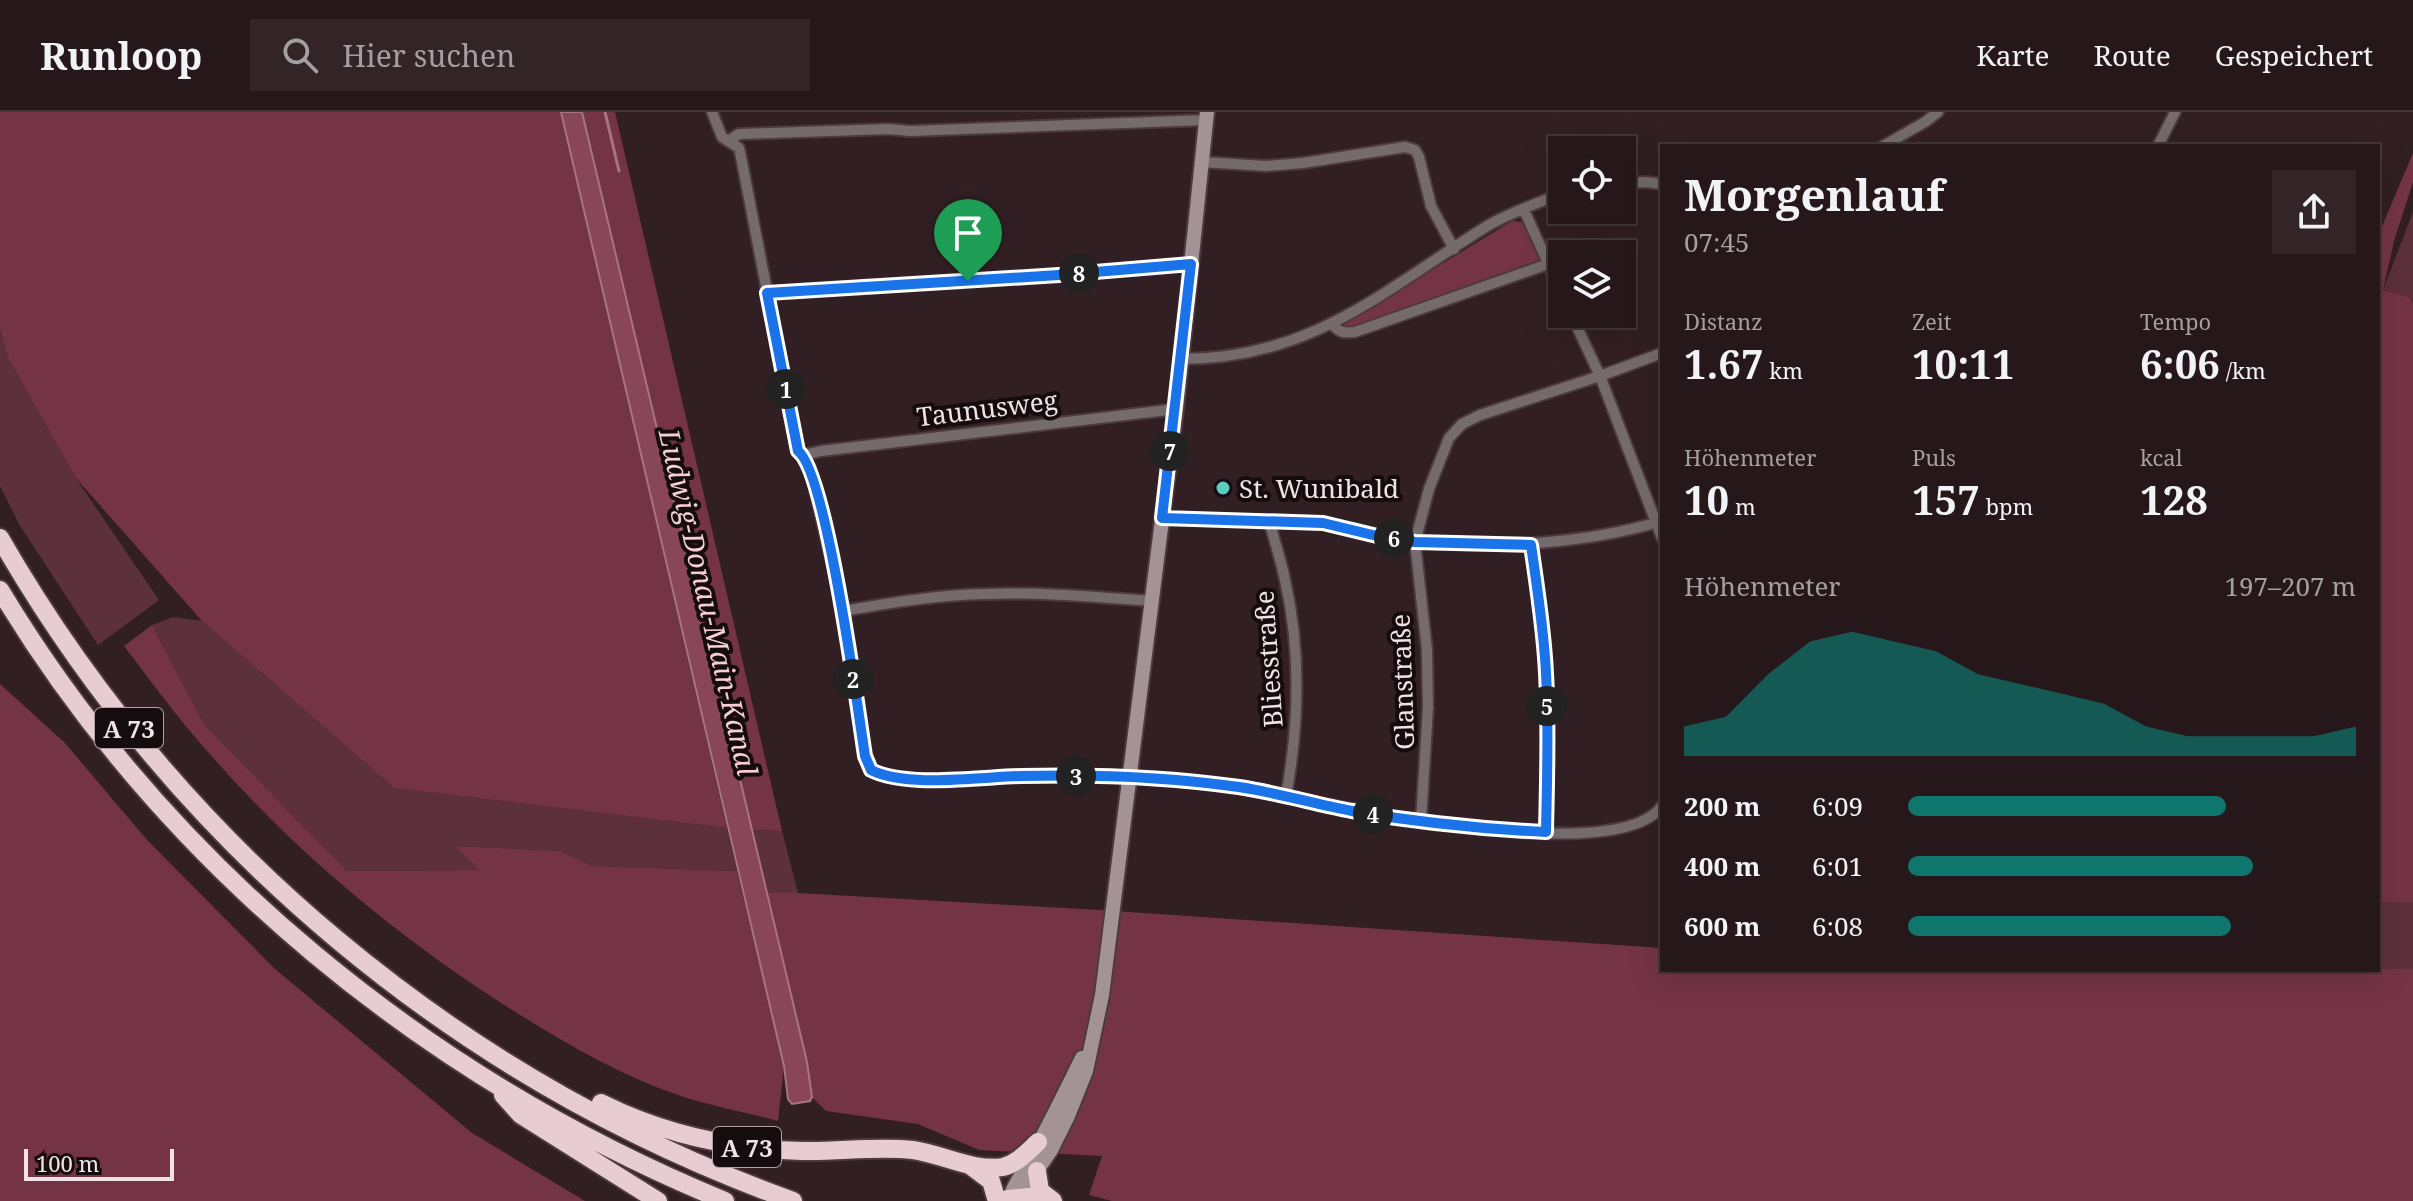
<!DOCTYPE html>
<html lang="de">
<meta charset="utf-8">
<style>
body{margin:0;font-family:"Noto Serif",serif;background:#322427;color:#f1f3f6;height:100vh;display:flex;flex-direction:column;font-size:30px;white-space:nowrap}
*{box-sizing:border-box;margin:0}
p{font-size:26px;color:#a49fa2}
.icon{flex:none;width:44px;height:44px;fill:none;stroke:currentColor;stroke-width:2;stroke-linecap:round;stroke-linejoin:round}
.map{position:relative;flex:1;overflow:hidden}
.details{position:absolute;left:1660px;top:32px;width:720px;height:828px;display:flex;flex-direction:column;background:#26171a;border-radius:0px;box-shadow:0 8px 32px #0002,0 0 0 2px #423639}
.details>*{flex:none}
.tools{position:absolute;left:1548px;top:24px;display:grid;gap:16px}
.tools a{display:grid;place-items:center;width:88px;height:88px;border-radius:0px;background:#26171a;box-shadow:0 8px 32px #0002,0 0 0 2px #423639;font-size:40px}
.scale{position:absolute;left:24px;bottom:20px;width:150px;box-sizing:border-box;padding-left:8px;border:4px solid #f0e2e5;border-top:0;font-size:22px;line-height:28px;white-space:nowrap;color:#f0e2e5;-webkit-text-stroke:6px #140c0e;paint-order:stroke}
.pin{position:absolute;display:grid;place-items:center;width:68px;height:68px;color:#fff;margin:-82px -34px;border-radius:50% 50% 50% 0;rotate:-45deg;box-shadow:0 0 8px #0007}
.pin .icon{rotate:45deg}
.km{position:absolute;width:40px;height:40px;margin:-20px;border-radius:50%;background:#222;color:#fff;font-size:22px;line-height:40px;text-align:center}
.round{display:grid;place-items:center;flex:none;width:84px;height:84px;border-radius:0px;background:#322427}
.head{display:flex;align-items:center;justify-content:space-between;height:136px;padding:0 24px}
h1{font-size:44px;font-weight:700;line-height:60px}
.stats{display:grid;grid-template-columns:repeat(3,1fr);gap:12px;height:136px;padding:8px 24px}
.stats div{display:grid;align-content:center}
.stats b{font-size:40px;font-weight:700}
.stats small{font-size:22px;font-weight:400}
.stats p{font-size:22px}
.chart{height:224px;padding:16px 24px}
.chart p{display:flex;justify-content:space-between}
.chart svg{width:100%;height:144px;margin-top:8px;fill:#0f766e;opacity:.7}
ul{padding:0 24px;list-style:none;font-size:26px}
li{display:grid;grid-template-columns:128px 96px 1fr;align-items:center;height:60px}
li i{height:20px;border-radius:10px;background:#0f766e}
header{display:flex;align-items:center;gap:48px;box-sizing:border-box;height:112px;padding:0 40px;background:#26171a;border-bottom:2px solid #423639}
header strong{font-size:38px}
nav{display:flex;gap:44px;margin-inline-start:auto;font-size:28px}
.search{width:560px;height:72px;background:#322427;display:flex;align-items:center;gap:20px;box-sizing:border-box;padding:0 28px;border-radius:0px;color:#a49fa2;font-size:30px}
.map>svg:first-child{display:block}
.green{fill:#5c303c}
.forest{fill:#743446}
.water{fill:#884658;stroke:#a77582;stroke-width:2}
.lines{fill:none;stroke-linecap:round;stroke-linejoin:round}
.stream{stroke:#a77582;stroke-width:3}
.minor-casing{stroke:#4d3a3e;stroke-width:14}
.secondary-casing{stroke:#4d3a3e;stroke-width:18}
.motorway-casing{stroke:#4d3a3e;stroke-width:22}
.minor{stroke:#756b6d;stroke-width:10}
.secondary{stroke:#a39296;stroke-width:14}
.motorway{stroke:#e7ccd2;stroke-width:18}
.route-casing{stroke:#fff;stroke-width:16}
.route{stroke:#1a73e8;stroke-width:10}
.poi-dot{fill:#59cebf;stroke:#140c0e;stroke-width:3}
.labels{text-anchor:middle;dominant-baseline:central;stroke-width:8;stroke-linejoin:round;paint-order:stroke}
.shield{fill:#140c0e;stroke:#aea2a4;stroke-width:2}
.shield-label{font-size:24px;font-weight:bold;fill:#f0e2e5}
.street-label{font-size:26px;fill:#f0e2e5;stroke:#140c0e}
.poi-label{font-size:26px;fill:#f0e2e5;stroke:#140c0e;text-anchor:start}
.water-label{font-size:28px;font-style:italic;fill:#f7cdd6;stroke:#140c0e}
</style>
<header>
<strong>Runloop</strong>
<div class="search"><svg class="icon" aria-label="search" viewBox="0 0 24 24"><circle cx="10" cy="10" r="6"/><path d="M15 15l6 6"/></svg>Hier suchen</div>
<nav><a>Karte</a><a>Route</a><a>Gespeichert</a></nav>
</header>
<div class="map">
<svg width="2413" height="1089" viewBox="0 0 2413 1089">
<rect width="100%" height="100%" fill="#321f23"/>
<path class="green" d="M2413,100V192L2409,185L2383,178Z
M0,217L7,244L75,365L159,488L98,533L19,412L0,374Z
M173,505L202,509L394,676L727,716L737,759L592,754L561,739L457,734L481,758L347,759L204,612L152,513Z
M751,718L782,719L798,781H767Z
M2378,790H2413V857H2378Z"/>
<path class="forest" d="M0,0H561L727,716L394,676L202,509L75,365L7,244L0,217Z
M582,0H615L782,719L751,718Z
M2413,41V70L2394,129L2383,178L2409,185L2413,192V790H2378V124Z
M1512,109L1523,110L1541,151L1347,219L1342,217L1344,212Z
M152,513L204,612L347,759L480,758L455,734L561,739L592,754L737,759L784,954L778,1009C745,1000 710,994 678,983C617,962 561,929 506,894C390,820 284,730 195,625C170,596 147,564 124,534Z
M0,572L64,630L147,728L275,857L472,1021L585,1089H0Z
M767,781H798L1099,798L1662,836V858L2413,857V1089H1112L1089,1083L1102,1044L979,1038L918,1012L826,999L812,985L807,950Z"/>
<path class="water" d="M561,0H582L807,950L812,985L810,989L792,992L788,987L784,954Z"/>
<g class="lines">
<path class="stream" d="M605,0L619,59"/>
<g class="minor-casing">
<path id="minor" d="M712,0L722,25L739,36L741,45L798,339L804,343L810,356L843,499L865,644L871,658C909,677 1010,663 1057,663C1132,664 1206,669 1279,683C1348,696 1617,756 1662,694
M728,29L739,22L889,17L910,19L1206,8
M1883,34L1925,10L1938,0
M2158,34L2175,0
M1202,50L1266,54L1303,51L1405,35L1415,38L1419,45L1431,94L1454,137
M1622,71L1646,70L1662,72
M1524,98L1562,182
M767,181L1059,163L1191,152
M1571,202L1600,264L1662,426
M1333,213C1340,221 1344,221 1355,220L1548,152
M1181,247C1310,247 1382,180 1484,116C1507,101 1537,92 1562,81
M804,343L821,339L1176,297
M1162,406C1215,411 1268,405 1320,411C1352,414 1383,426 1415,430C1495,437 1585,432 1662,409
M1269,408C1274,428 1281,448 1285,468C1301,538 1299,613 1286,684
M1531,433C1537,475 1544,518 1546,561C1549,614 1547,667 1546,720
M843,499C890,491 937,483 985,482C1041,480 1097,485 1152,489
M1421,709L1428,595L1427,538L1415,430L1429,377L1449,326L1462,312L1480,303L1600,264L1662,241"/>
</g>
<g class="secondary-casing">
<path id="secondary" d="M1008,1087L1027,1073L1051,1038L1068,1004L1086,959L1102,883L1176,297L1207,0
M1009,1087C1015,1070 1025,1058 1033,1042C1050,1011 1066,978 1082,946"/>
</g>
<g class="motorway-casing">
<path id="motorway" d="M0,426C177,734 459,969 793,1089
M0,478C166,754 428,967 725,1089
M503,983L521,1003L658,1089
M601,991C663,1022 733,1037 802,1039C839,1040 876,1034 913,1038C942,1042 974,1060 1003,1055C1018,1051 1027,1040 1038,1030
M971,1054L991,1069L997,1089
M1037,1059L1040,1079L1053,1089
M1008,1087L1029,1085L1041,1089"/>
</g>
<use href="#minor" class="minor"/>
<use href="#secondary" class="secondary"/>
<use href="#motorway" class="motorway"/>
</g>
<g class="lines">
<g class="route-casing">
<path id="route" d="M1191,152L1162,406L1323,411L1377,424L1415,430L1531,433C1537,475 1544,518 1546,561C1549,614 1547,667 1546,720C1481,717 1416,710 1352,699C1315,692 1278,681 1239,675C1169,665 1093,662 1021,664C981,665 906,676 871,658L865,644C858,598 826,359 798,339L767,181L1059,163Z"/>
</g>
<use href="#route" class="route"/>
</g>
<circle class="poi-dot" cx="1223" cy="376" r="8"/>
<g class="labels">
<g class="shield">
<rect x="95" y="596" width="68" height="40" rx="6"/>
<rect x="713" y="1015" width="68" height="40" rx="6"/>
</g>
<g class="shield-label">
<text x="129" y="616">A 73</text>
<text x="747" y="1035">A 73</text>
</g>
<g class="street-label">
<text transform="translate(987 296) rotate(-7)">Taunusweg</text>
<text transform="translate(1268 547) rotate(-94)">Bliesstraße</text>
<text transform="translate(1402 570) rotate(-92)">Glanstraße</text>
</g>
<g class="poi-label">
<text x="1239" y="376">St. Wunibald</text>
</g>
<g class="water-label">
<text transform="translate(709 490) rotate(77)">Ludwig-Donau-Main-Kanal</text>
</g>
</g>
</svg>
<div class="tools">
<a><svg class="icon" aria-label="locate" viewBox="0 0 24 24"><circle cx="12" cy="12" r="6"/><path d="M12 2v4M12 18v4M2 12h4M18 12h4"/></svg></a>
<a><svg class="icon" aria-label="layers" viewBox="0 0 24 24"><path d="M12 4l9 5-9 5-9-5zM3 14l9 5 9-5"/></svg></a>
</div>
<div class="scale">100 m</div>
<div class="pin" style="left:968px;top:169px;background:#1e9e55"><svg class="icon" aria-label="arrive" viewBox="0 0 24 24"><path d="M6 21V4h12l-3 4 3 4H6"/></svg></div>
<b class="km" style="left:786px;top:277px">1</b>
<b class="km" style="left:853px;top:567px">2</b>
<b class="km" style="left:1076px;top:664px">3</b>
<b class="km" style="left:1373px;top:702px">4</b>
<b class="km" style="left:1547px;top:594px">5</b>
<b class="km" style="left:1394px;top:426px">6</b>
<b class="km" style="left:1170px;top:339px">7</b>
<b class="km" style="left:1079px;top:161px">8</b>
<section class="details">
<div class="head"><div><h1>Morgenlauf</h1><p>07:45</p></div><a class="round"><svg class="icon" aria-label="share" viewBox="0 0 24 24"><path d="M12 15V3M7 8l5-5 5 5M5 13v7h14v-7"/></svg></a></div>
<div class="stats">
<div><p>Distanz</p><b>1.67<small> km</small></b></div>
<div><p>Zeit</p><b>10:11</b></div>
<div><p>Tempo</p><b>6:06<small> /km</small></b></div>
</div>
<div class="stats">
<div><p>Höhenmeter</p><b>10<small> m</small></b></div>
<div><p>Puls</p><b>157<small> bpm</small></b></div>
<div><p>kcal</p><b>128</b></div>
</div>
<div class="chart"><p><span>Höhenmeter</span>197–207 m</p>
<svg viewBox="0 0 160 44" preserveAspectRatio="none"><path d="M0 44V35L10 32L20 19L30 9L40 6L50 9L60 12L70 19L80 22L90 25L100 28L110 35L120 38L130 38L140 38L150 38L160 35V44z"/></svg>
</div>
<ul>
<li><b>200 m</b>6:09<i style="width:71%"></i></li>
<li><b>400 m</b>6:01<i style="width:77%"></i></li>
<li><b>600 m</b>6:08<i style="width:72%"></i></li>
</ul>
</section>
</div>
